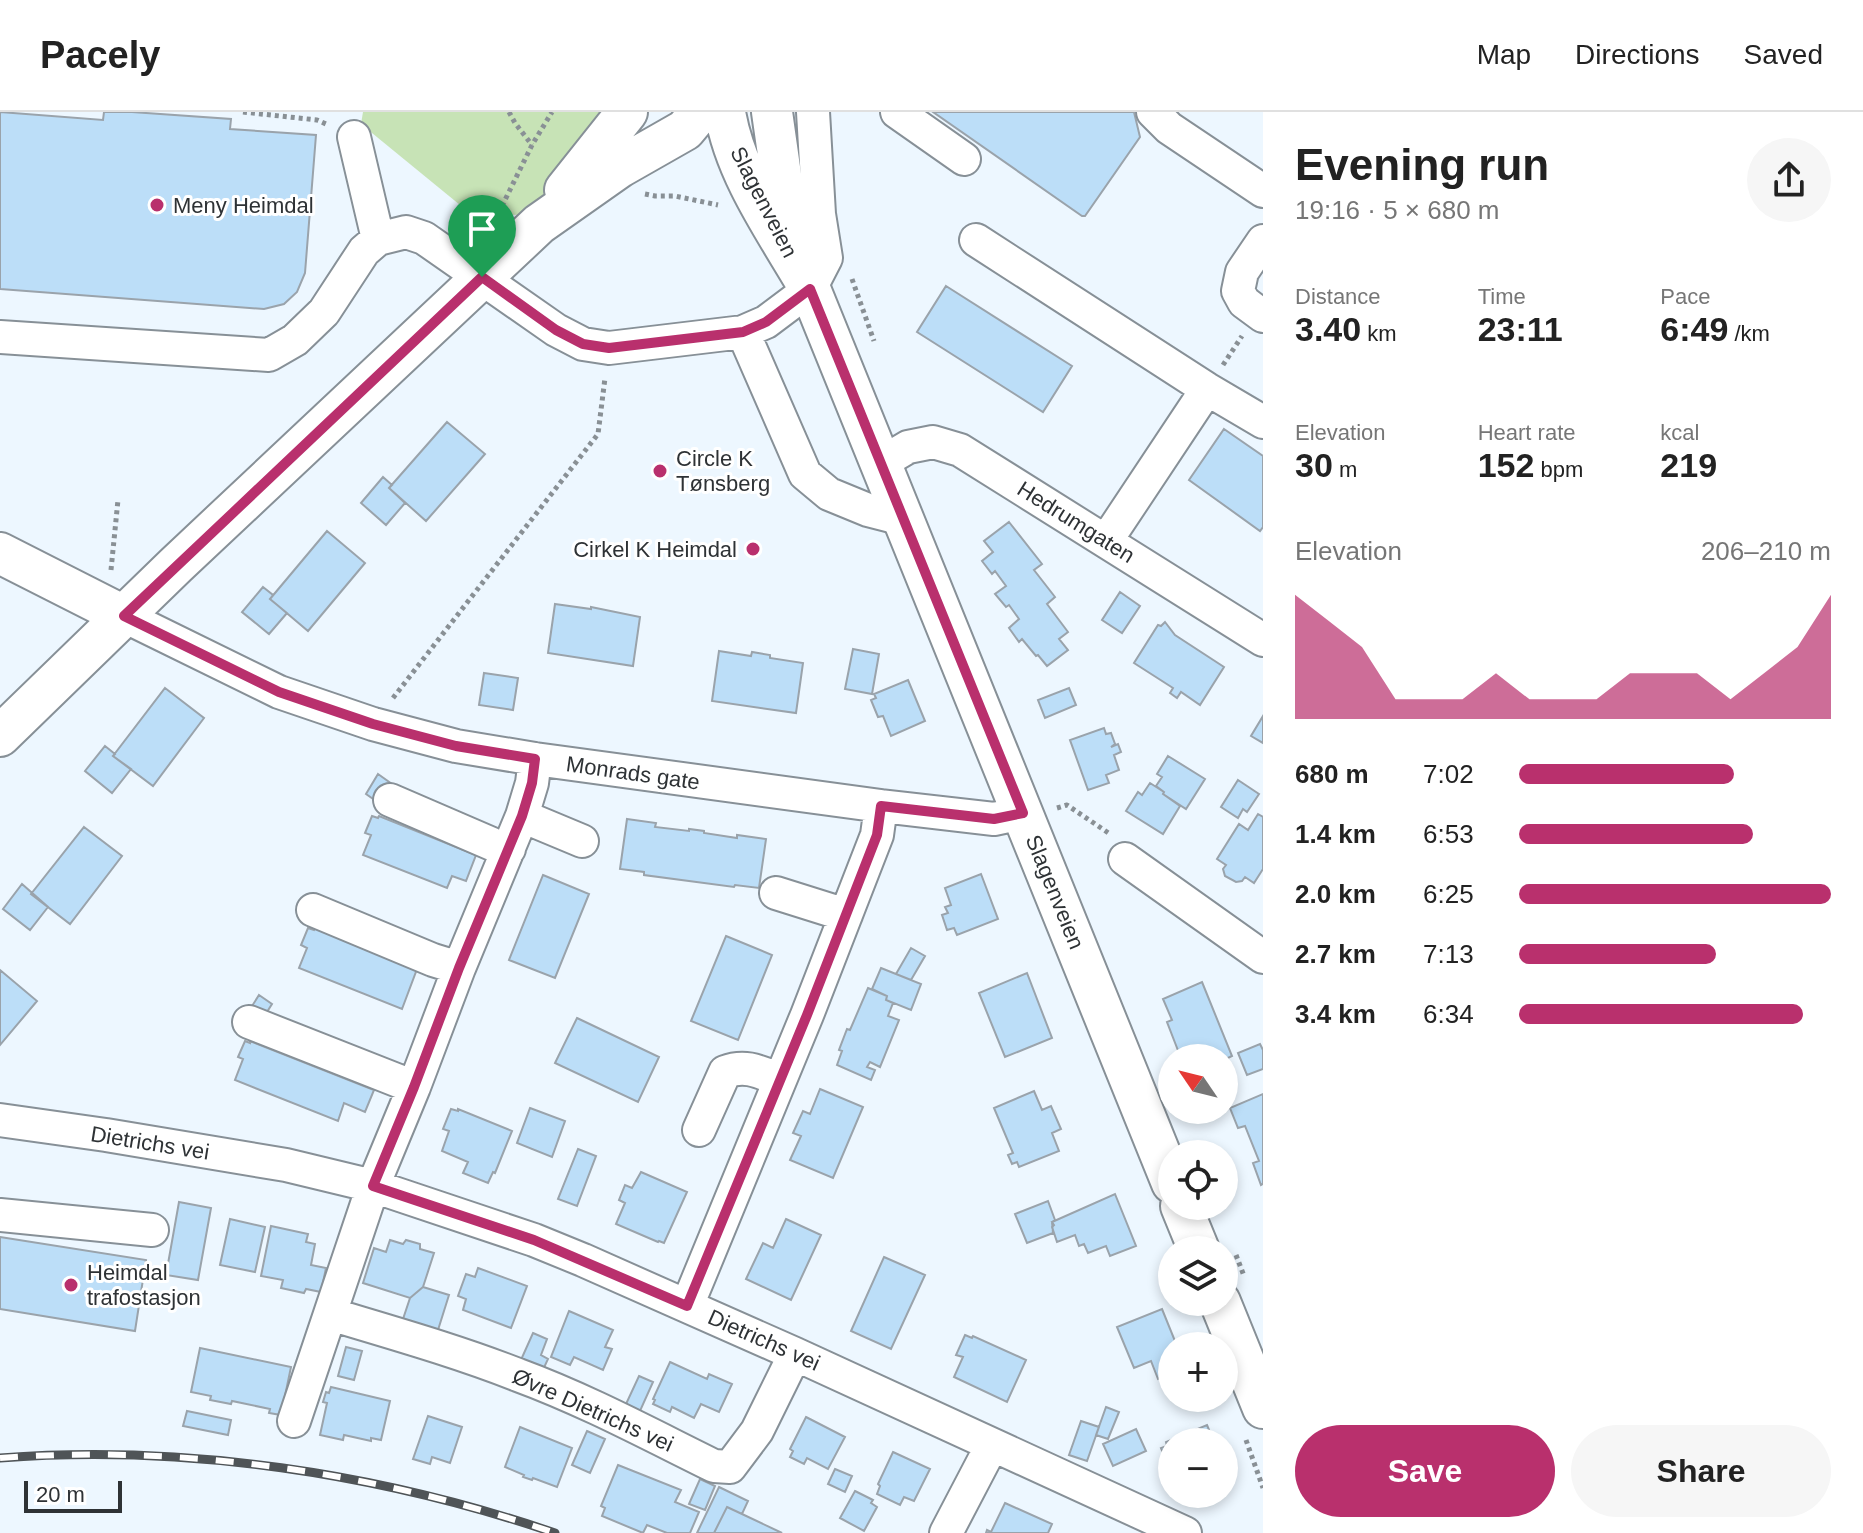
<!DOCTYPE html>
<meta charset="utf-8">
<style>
body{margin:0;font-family:Arial,sans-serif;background:#f6f6f6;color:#222;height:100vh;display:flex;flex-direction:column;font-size:30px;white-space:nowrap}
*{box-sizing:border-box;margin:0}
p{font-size:26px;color:#767676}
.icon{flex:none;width:44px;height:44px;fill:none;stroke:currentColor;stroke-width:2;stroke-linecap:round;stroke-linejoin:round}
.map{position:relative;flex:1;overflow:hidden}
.panel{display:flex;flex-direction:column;background:#fff;width:600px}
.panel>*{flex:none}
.needle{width:52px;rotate:305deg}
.controls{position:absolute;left:1158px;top:932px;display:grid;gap:16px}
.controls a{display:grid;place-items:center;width:80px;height:80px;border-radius:50%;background:#fff;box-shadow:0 4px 12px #0003;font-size:40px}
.scale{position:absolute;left:24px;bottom:20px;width:98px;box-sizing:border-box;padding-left:8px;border:4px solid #2e3235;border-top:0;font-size:22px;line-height:28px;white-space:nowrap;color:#2e3235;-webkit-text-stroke:6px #fff;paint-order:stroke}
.pin{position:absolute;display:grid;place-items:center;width:68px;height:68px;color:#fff;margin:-82px -34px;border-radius:50% 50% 50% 0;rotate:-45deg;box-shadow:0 0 8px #0007}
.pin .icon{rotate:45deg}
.round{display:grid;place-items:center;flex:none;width:84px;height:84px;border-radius:42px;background:#f6f6f6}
.head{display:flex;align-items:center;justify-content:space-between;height:136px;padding:0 32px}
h1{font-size:44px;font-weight:700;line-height:60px}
.stats{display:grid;grid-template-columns:repeat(3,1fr);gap:12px;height:136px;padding:8px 32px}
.stats div{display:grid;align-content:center}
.stats b{font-size:34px;font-weight:700}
.stats small{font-size:22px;font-weight:400}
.stats p{font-size:22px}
.chart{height:224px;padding:16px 32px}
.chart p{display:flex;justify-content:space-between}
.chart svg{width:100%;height:144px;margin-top:8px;fill:#b9306d;opacity:.7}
.action{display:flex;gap:16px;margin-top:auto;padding:16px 32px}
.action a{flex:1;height:92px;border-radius:48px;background:#b9306d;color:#fff;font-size:32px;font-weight:700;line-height:92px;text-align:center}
.action a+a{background:#f6f6f6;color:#222}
ul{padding:0 32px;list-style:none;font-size:26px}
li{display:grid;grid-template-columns:128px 96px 1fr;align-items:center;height:60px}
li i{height:20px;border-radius:10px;background:#b9306d}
header{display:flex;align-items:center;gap:48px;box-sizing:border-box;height:112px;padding:0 40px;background:#fff;border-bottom:2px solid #e0e0e0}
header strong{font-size:38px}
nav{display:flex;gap:44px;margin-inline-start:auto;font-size:28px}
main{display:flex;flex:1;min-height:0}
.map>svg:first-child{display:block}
.green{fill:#c7e3b6}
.building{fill:#bcdef8;stroke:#9aa3ab;stroke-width:2}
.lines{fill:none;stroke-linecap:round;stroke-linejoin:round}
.minor-casing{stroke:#879097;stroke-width:36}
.major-casing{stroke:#879097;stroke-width:44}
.path{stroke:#899095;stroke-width:5;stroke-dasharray:4 4;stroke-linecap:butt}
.minor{stroke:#fff;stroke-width:32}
.major{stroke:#fff;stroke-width:40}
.rail-casing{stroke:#4f5457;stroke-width:9}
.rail{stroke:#fff;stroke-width:6;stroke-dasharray:18;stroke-linecap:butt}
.route-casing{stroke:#fff;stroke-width:16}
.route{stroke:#b9306d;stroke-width:10}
.poi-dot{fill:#b9306d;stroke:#fff;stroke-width:3}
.labels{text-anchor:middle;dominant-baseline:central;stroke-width:6;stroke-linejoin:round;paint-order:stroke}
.street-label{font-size:22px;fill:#2e3235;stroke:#fff}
.poi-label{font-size:22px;fill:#2e3235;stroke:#fff;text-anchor:start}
</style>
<header>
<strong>Pacely</strong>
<nav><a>Map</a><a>Directions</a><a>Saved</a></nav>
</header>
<main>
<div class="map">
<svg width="1263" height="1421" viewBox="0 0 1263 1421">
<rect width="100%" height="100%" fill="#edf7ff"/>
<path class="green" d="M363,0H613L526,103L471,102L361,12Z"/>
<path class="building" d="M0,0L103,8L104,0H132L231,7L230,17L316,23L305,161L297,180L284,192L264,197L0,177Z
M933,0H1134L1140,25L1085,104H1082Z
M946,174L1072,254L1043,300L917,220Z
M447,310L485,342L426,409L389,376Z
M1224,317L1263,344V415L1260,419L1189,368Z
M383,365L392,373L389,376L405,391L386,413L361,391Z
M1009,410L1042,452L1034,458L1055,485L1047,492L1068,520L1059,527L1068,538L1047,554L1038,543L1036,544L1022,527L1019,530L1009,516L1019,507L1009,493L1006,495L995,482L1006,474L995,459L992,462L982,449L993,440L984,429Z
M327,419L365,451L308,519L270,487Z
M263,475L273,483L270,487L287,501L269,522L242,500Z
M1120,480L1140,494L1122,521L1102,508Z
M555,492L591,497V495L640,505L633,554L548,541Z
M1165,510L1175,523L1224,555L1200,593L1181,580L1177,586L1170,581L1173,576L1134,551L1158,513L1161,514Z
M853,537L879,542L872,582L845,577Z
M719,539L751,544L752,540L770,543V546L803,551L796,601L712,589Z
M484,561L518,566L513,598L479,593Z
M908,568L925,609L891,624L883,604L878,605L871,588L876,586L874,582Z
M165,576L204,606L153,674L113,644Z
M1069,576L1076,593L1045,606L1038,588Z
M1263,604V631L1251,624Z
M1104,616L1106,622L1111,621L1115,632L1111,635L1118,632L1121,640L1114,643L1119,658L1106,663L1109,671L1088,678L1070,628Z
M105,634L115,642L113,644L131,657L112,681L85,659Z
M1168,644L1205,667L1186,697L1163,682L1164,680L1156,674L1162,665L1157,662Z
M378,662L392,672L379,691L366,682Z
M1238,668L1259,682L1247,700L1243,697L1238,706L1221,695Z
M1150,671L1164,680L1163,682L1180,694L1163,722L1126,699L1138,680L1142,683Z
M1258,702L1263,705V757L1254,771L1245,765L1242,769L1236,770L1225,764L1223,757L1226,753L1217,747L1239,712L1248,718Z
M372,704L378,706L379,704L476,743L466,769L452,764L447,776L363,743L371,723L365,721Z
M627,707L656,711L655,715L689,719V717L704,719V721L737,726V723L766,727L759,776L735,773L734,775L644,763V760L620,757Z
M84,715L122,744L70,812L31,782Z
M981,762L998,807L957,823L954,816L947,818L942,803L948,801L945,795L951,793L945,776Z
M543,763L589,782L555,866L509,848Z
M22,772L48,795L30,818L3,797Z
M308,816L314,818L315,816L417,857L402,897L299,856L307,836L301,833Z
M726,824L772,843L738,928L691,909Z
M911,836L925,844L911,868L896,862Z
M881,856L921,872L911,898L886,888L887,884L872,877Z
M0,858L37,889L0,933Z
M1027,861L1052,926L1005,945L979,881Z
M1202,870L1232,944L1224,948V946H1187L1184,939L1179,941L1167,910L1172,908L1163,887Z
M868,876L887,884L886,888L893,891L888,904L899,908L880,955L870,950L867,955L875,958L871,968L837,953L842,939L839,938L847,917L850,918Z
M259,883L272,892L260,911L247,902Z
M577,906L659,945L638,990L555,951Z
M245,929L250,931V929L374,978L365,1000L344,991L338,1009L235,968L243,947L238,945Z
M1260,932L1263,938V957L1247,963L1238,941Z
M820,977L863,995L833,1066L790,1048L801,1024L793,1021L803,999L810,1002Z
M1034,979L1042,998L1051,994L1061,1017L1052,1021L1059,1039L1019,1055L1017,1050L1012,1052L1008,1043L1013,1041L994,996Z
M1263,982V1072L1261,1073L1253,1051L1259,1049L1245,1014L1238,1016L1230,996Z
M530,996L565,1009L552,1045L517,1031Z
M451,997L458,999V997L512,1019L495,1061L493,1060L488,1071L463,1061L468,1050L442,1039L449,1019L443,1017Z
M578,1037L596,1044L577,1094L558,1087Z
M641,1060L687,1080L664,1131L659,1129L658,1130L616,1112L625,1091L619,1088L625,1073L632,1076Z
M1115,1082L1136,1134L1110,1144L1106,1134L1088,1141L1084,1132L1079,1134L1075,1123L1057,1130L1052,1115L1054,1113L1052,1110Z
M1048,1089L1055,1108L1052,1110L1053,1121L1027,1131L1015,1102Z
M179,1090L211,1096L198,1168L166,1163Z
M230,1107L265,1115L255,1160L220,1153Z
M786,1107L821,1123L791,1188L746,1167L763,1131L773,1136Z
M271,1114L308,1122L306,1130L315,1132L311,1153L326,1156L321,1180L306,1177L304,1181L281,1176L283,1168L261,1164Z
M0,1125L146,1148L135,1219L0,1197Z
M390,1128L403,1132L406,1128L420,1132V1137L434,1141L423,1175L410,1186L363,1171L374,1136L386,1140Z
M884,1145L925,1163L891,1237L851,1219Z
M478,1156L527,1174L511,1216L463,1198L466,1187L458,1184L466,1162L475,1165Z
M423,1175L449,1183L438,1218L403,1207L410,1186Z
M1162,1197L1177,1234H1172V1261L1158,1267L1151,1249L1134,1256L1117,1215Z
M569,1199L613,1218L605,1235L612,1237L603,1258L574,1245L570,1253L551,1245Z
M533,1221L547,1227L541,1243L548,1247L542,1260L520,1250Z
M965,1223L972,1226L973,1224L1026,1248L1007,1290L954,1265L963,1245L956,1243Z
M346,1235L362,1239L354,1268L338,1264Z
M200,1236L291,1255L281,1303L269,1301L270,1297L232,1289L231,1292L210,1288L211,1284L191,1280Z
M670,1250L707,1267L709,1262L732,1272L719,1300L701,1292L694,1306L672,1295L670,1300L653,1292L655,1288L653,1287Z
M639,1264L653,1270L640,1299L626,1292Z
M331,1275L390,1289L381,1328L371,1326V1329L344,1323L343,1328L320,1323L327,1291L323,1290L326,1280L329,1281Z
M1106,1295L1119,1300L1108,1327L1096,1323Z
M187,1299L231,1308L228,1323L183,1314Z
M428,1304L462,1315L450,1351L432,1345L430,1352L413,1347Z
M806,1305L845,1325L828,1357L807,1346L804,1352L790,1345L793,1339L790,1337Z
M1081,1309L1099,1315L1087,1349L1069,1343Z
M1207,1313L1214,1330H1172V1351L1168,1353L1161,1336L1167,1334L1166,1330Z
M520,1315L572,1336L557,1375L533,1366L532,1368L523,1365L524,1363L505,1355Z
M1136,1317L1146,1339L1113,1354L1103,1332Z
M587,1319L605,1327L590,1361L572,1353Z
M893,1340L930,1357L914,1389L904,1385L900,1393L877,1382L880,1374L878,1372Z
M618,1353L681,1378L675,1390L699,1400L690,1421H667L647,1413L643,1421L602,1404L605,1396L601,1394Z
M835,1357L852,1364L845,1380L828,1372Z
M700,1367L715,1374L705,1398L689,1392Z
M719,1375L748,1389L742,1402L727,1395L714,1421H697Z
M855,1379L873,1388L871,1391L877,1395L864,1419L840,1406Z
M1005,1391L1052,1412L1048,1421H986L987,1418L991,1420Z
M727,1395L742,1402L782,1421H714Z"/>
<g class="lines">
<g class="minor-casing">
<path id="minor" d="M897,0L964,47
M1153,0L1169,16L1263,79
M354,25L378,127
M976,128L1207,277L1263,310
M1263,129L1242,160L1238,179L1244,190L1263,204
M743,220L805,362L829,382L868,398L903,407
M0,225L269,243L295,228L324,200L364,139L378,127L406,120L424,126L556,218L583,232L609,236L743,220L766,210L810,177L826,146L819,102L813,0
M881,351L908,335L933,330L960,338L1263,528
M1106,429L1207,277
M124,504L279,580L373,612L456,634L535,647L881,694L994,707L1023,701
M535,647L532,671L522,704L459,856L414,975L373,1074L330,1202C393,1221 457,1239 518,1263C586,1288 649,1322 714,1354L730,1355L757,1319L795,1242
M390,688L492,732L509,737
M522,704L582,729
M1125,747L1263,845
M776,781L846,803
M313,798L433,848L459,856
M249,910L414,975
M0,1008L106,1023L286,1053L373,1074L534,1128L583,1148L795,1242L1185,1421
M699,1018L725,960C746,952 760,960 780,968
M0,1103L152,1118
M687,1194L807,903L877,723L881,694
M294,1309L330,1202
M946,1421L992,1333"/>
</g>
<g class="major-casing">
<path id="major" d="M725,0C735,63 779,123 810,177L1172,1071
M772,0L783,77L800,126
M565,78L627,0
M0,441L124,504
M0,624L176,453L539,112L620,55L685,18L700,0
M1181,1094L1199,1138
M1220,1190L1263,1296"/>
</g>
<path class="path" d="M243,0L317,8L326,12
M509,0L515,11L532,33
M645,82L655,84H675L718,93
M502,94L532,33L552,0
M852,167L874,229
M1223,253L1242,224
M111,458L118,388
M393,586L598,322L605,266
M1057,696L1067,693L1110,722
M1236,1143L1244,1164
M1246,1328L1263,1376"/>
<use href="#minor" class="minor"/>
<use href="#major" class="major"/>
<g class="rail-casing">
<path id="rail" d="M0,1346C186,1332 379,1361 555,1421"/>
</g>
<use href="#rail" class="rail"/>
</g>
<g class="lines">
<g class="route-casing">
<path id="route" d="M482,165L556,218L583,232L609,236L743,220L766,210L810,177L1023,701L994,707L881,694L877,723L807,903L687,1194L534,1128L373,1074L414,975L459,856L522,704L532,671L535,647L456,634L373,612L279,580L124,504Z"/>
</g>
<use href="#route" class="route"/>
</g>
<g class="poi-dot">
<circle cx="157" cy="93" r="8"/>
<circle cx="660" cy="359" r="8"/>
<circle cx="753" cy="437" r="8"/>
<circle cx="71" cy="1173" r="8"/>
</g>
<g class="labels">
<g class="street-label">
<text transform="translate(764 90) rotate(63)">Slagenveien</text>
<text transform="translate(1076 410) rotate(32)">Hedrumgaten</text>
<text transform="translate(633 661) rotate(8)">Monrads gate</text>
<text transform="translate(1055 780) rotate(68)">Slagenveien</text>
<text transform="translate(150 1031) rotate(9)">Dietrichs vei</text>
<text transform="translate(764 1228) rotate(24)">Dietrichs vei</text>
<text transform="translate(593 1298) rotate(24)">Øvre Dietrichs vei</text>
</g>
<g class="poi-label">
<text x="173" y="93">Meny Heimdal</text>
<text x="676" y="346">Circle K<tspan x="676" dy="25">Tønsberg</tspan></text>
<text x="737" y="437" text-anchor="end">Cirkel K Heimdal</text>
<text x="87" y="1160">Heimdal<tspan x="87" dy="25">trafostasjon</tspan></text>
</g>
</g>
</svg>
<div class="controls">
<a><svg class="needle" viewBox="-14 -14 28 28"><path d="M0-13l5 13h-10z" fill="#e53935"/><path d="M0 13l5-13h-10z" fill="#767676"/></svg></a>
<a><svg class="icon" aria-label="locate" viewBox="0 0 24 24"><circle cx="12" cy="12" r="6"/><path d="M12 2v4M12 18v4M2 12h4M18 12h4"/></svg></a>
<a><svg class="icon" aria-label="layers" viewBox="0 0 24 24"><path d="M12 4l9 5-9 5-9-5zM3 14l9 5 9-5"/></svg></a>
<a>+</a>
<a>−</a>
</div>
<div class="scale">20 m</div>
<div class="pin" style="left:482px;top:165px;background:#1e9e55"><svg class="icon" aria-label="arrive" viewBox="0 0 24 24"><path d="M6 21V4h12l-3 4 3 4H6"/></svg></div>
</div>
<section class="panel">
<div class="head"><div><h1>Evening run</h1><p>19:16 · 5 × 680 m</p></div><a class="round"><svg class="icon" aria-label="share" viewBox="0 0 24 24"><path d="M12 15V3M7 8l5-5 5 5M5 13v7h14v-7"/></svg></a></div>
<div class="stats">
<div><p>Distance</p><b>3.40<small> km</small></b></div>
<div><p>Time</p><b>23:11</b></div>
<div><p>Pace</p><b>6:49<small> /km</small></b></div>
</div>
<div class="stats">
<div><p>Elevation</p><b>30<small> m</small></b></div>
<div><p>Heart rate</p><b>152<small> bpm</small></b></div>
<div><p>kcal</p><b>219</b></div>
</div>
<div class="chart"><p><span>Elevation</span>206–210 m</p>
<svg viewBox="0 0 160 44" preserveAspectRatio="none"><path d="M0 44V6L10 14L20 22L30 38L40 38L50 38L60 30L70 38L80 38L90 38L100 30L110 30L120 30L130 38L140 30L150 22L160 6V44z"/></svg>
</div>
<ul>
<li><b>680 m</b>7:02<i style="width:69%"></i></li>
<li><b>1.4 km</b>6:53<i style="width:75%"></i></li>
<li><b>2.0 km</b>6:25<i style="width:100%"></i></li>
<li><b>2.7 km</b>7:13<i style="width:63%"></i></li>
<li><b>3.4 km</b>6:34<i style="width:91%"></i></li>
</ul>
<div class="action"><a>Save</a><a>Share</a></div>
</section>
</main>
